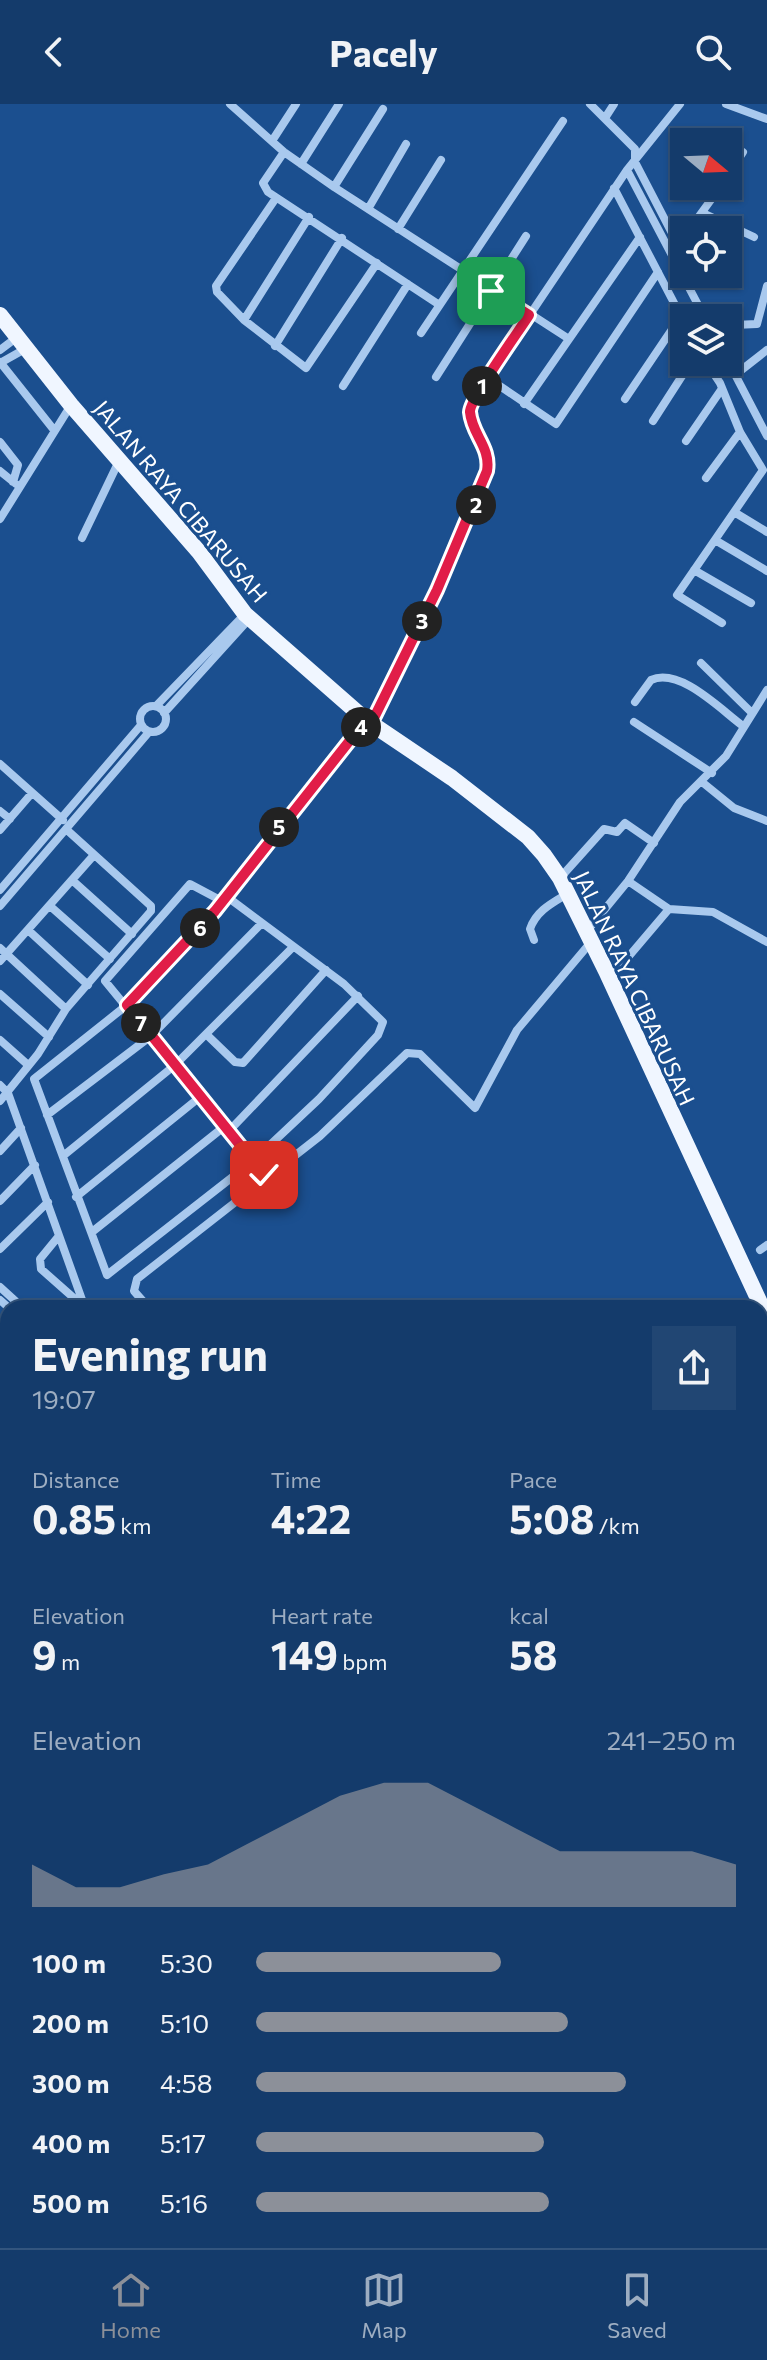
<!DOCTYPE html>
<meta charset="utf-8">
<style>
body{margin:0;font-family:Commissioner,sans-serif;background:#214673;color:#f1f3f6;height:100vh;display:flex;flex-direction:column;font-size:30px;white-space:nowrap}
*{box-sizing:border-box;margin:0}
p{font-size:26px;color:#9dadc1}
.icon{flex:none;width:44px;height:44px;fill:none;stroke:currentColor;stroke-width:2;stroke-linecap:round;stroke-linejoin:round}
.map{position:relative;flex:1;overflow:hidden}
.details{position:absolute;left:0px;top:1196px;width:768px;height:948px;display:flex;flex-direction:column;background:#143b6b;border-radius:24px 24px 0 0;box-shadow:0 2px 6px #0004,0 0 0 2px #33557e}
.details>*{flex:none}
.needle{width:52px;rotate:109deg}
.tools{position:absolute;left:670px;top:24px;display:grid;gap:16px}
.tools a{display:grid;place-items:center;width:72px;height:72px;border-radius:0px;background:#143b6b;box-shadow:0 2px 6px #0004,0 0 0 2px #33557e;font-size:40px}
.pin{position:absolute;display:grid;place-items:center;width:68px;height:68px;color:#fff;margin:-34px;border-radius:16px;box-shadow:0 4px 12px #0006}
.km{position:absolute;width:40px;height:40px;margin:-20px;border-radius:50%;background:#222;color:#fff;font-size:22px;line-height:40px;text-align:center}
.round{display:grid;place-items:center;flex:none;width:84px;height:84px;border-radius:0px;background:#214673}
.summary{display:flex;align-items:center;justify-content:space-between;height:136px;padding:0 32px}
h1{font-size:44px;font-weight:700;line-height:60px}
.stats{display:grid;grid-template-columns:repeat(3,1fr);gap:12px;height:136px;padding:8px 32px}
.stats div{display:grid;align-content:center}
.stats b{font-size:40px;font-weight:700}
.stats small{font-size:22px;font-weight:400}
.stats p{font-size:22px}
.chart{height:224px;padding:16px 32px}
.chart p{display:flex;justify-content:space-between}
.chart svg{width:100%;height:144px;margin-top:8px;fill:#8c9099;opacity:.7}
ul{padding:0 32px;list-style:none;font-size:26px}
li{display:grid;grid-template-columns:128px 96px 1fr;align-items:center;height:60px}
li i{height:20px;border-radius:10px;background:#8c9099}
header{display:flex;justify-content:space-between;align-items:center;height:104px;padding:0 32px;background:#143b6b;font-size:36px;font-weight:700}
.tab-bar{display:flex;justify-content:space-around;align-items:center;height:112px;border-top:2px solid #33557e;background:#143b6b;font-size:22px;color:#9dadc1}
.tab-bar a{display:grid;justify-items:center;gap:4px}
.tab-bar .active{color:#8c9099}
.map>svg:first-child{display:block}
.water{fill:url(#water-rules);stroke:#9cc4f0;stroke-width:2}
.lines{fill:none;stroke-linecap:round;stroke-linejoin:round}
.stream{stroke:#9cc4f0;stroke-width:3}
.street{stroke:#a9c9ee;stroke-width:8}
.primary{stroke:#f0f6ff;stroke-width:16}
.route-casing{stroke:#fff;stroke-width:16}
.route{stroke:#e11d48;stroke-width:10}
.labels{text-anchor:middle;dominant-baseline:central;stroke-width:6;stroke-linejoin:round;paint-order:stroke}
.street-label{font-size:22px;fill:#fff;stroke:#1b4f8f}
</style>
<header><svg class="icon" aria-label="back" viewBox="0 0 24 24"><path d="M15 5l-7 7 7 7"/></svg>Pacely<svg class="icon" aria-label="search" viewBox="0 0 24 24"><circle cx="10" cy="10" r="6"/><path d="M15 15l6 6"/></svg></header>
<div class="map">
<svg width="767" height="2144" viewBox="0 0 767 2144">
<defs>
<pattern id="water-rules" width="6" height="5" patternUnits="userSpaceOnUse" patternTransform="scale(2)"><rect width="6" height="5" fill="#3c6290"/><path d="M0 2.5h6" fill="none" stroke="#597aa1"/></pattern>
</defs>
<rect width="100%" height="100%" fill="#1b4f8f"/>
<path class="water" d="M4,1318L8,1319V1370L0,1371V1321Z"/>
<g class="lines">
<path class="stream" d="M0,1925L8,1926
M0,1967L8,1964
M392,2136L393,2144
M137,2144L142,2136"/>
<path class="street" d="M230,0L284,48L334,83L569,235
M590,0L635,45V58L675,135L684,132
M726,0L767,15
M605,14L614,0
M272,37L296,0
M284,48L263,79L268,88L438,200
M301,60L339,0
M627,66L705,214
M728,71L743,48
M334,83L383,5
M614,84L684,218
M276,94L216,182L217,188L244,216L306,264L377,159
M368,105L406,40
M703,109L754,133
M398,125L441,56
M689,126L721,82
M244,216L309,113
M728,226L734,221L757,220L767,182
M421,229L563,17
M275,242L342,134
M0,246L16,234
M728,257L767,332
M0,258L54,326
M706,258L720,279L740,328L763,366L677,491L722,519
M0,259L25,245
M735,271L767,246
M436,273L526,132
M488,274L556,320L658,168
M343,282L408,180
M625,295L681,212
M524,300L640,133
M653,317L691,258
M686,337L721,286
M0,338L18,361L13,378
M0,367L16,380
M706,374L740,328
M734,408L767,428
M0,415L71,301
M82,434L119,357
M715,436L767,467
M694,466L751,499
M701,559L751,608
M635,598L651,576C680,563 721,606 743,622
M156,602L245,510
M140 615a13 13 0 1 1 26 0a13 13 0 1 1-26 0Z
M164,609L250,514
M634,618L712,669
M371,619L437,486L483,382L489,355L472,318L470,300L627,66L680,0
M0,660L63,716
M702,678L734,704L767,717
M0,707L10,715
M0,726L32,689
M560,774L604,725L617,728L625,719L654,739
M72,776L132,830
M628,777L669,805L713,808L767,838
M0,786L141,621
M222,797L190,780L105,877L253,1057L319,995L378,931L383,918L344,880L226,792
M0,802L149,628
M50,802L110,855
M28,826L88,881
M587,827L628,777L680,698L726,652L767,586
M534,836L530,825C536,807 552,799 567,790
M0,844L66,905
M0,857L94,751
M607,867L624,858L669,805
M0,890L49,933
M207,931L235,958L243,959L326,866
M0,936L27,960
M0,981L8,989L85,1204
M0,997L38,950L66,905L151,807V802L67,726
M47,1011L151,932L261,820
M229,1027L358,892
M0,1047L21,1024
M63,1052L175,961L293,843
M267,1074L253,1057L107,1171L34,975L127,901L215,807L366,617
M76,1093L200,993
M0,1097L35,1061
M92,1128L225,1022
M58,1133L40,1155L41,1165L84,1203
M0,1145L48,1098
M760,1146L767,1141
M0,1183L23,1204
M0,1196L9,1204
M149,1204L134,1187L137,1175L320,1032L407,949L420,950L475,1004L517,926L591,838
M0,1251L8,1258
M0,1302L8,1293
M0,1395L8,1392
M760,1436L767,1433"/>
<path class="primary" d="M0,211L71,301L199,448L245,510L366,616L452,674L528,733L544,751L560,774L606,867L767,1214"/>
</g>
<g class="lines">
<g class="route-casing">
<path id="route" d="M264,1071L127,901L215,807L366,616L371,620L437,486L487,367C491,343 472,331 470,308C469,296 519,227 529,211L491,187"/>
</g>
<use href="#route" class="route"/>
</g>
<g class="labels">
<g class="street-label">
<text transform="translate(181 397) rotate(50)">JALAN RAYA CIBARUSAH</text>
<text transform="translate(635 884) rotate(65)">JALAN RAYA CIBARUSAH</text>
</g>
</g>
</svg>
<div class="tools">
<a><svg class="needle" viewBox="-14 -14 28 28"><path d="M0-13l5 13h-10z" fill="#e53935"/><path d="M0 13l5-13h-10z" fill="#9dadc1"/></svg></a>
<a><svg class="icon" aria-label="locate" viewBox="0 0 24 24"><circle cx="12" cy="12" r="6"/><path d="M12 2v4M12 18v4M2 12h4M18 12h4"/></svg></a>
<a><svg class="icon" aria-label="layers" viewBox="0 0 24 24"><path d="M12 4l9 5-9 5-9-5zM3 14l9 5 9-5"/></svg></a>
</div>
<div class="pin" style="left:491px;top:187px;background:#1e9e55"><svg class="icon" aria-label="arrive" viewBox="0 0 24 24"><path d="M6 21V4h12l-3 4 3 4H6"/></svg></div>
<div class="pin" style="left:264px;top:1071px;background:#d93025"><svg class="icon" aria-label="check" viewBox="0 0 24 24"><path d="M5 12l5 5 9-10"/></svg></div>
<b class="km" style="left:482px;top:282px">1</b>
<b class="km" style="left:476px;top:401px">2</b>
<b class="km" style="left:422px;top:517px">3</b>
<b class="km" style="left:361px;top:623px">4</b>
<b class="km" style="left:279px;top:723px">5</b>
<b class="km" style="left:200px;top:824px">6</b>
<b class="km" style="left:141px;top:919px">7</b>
<section class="details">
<div class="summary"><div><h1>Evening run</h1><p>19:07</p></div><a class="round"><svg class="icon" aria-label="share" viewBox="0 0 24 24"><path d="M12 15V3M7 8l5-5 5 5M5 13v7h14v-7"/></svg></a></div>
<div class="stats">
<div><p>Distance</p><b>0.85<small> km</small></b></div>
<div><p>Time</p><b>4:22</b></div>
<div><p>Pace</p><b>5:08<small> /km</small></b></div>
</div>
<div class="stats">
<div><p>Elevation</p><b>9<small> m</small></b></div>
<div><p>Heart rate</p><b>149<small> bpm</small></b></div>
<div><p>kcal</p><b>58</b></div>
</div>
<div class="chart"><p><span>Elevation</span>241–250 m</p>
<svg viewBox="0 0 160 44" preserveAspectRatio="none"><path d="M0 44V31L10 38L20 38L30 34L40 31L50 24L60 17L70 10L80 6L90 6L100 13L110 20L120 27L130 27L140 27L150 27L160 31V44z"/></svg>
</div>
<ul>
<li><b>100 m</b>5:30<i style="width:51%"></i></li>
<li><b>200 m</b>5:10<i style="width:65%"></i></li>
<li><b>300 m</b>4:58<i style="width:77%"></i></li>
<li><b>400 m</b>5:17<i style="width:60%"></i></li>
<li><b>500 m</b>5:16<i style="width:61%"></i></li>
</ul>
</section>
</div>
<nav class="tab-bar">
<a class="active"><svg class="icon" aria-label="home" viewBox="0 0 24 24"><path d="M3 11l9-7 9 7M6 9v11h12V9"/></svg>Home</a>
<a><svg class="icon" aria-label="map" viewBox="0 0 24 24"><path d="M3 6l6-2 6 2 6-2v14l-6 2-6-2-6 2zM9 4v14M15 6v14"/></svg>Map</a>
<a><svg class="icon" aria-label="saved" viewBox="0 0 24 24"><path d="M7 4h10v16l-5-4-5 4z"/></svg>Saved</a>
</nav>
